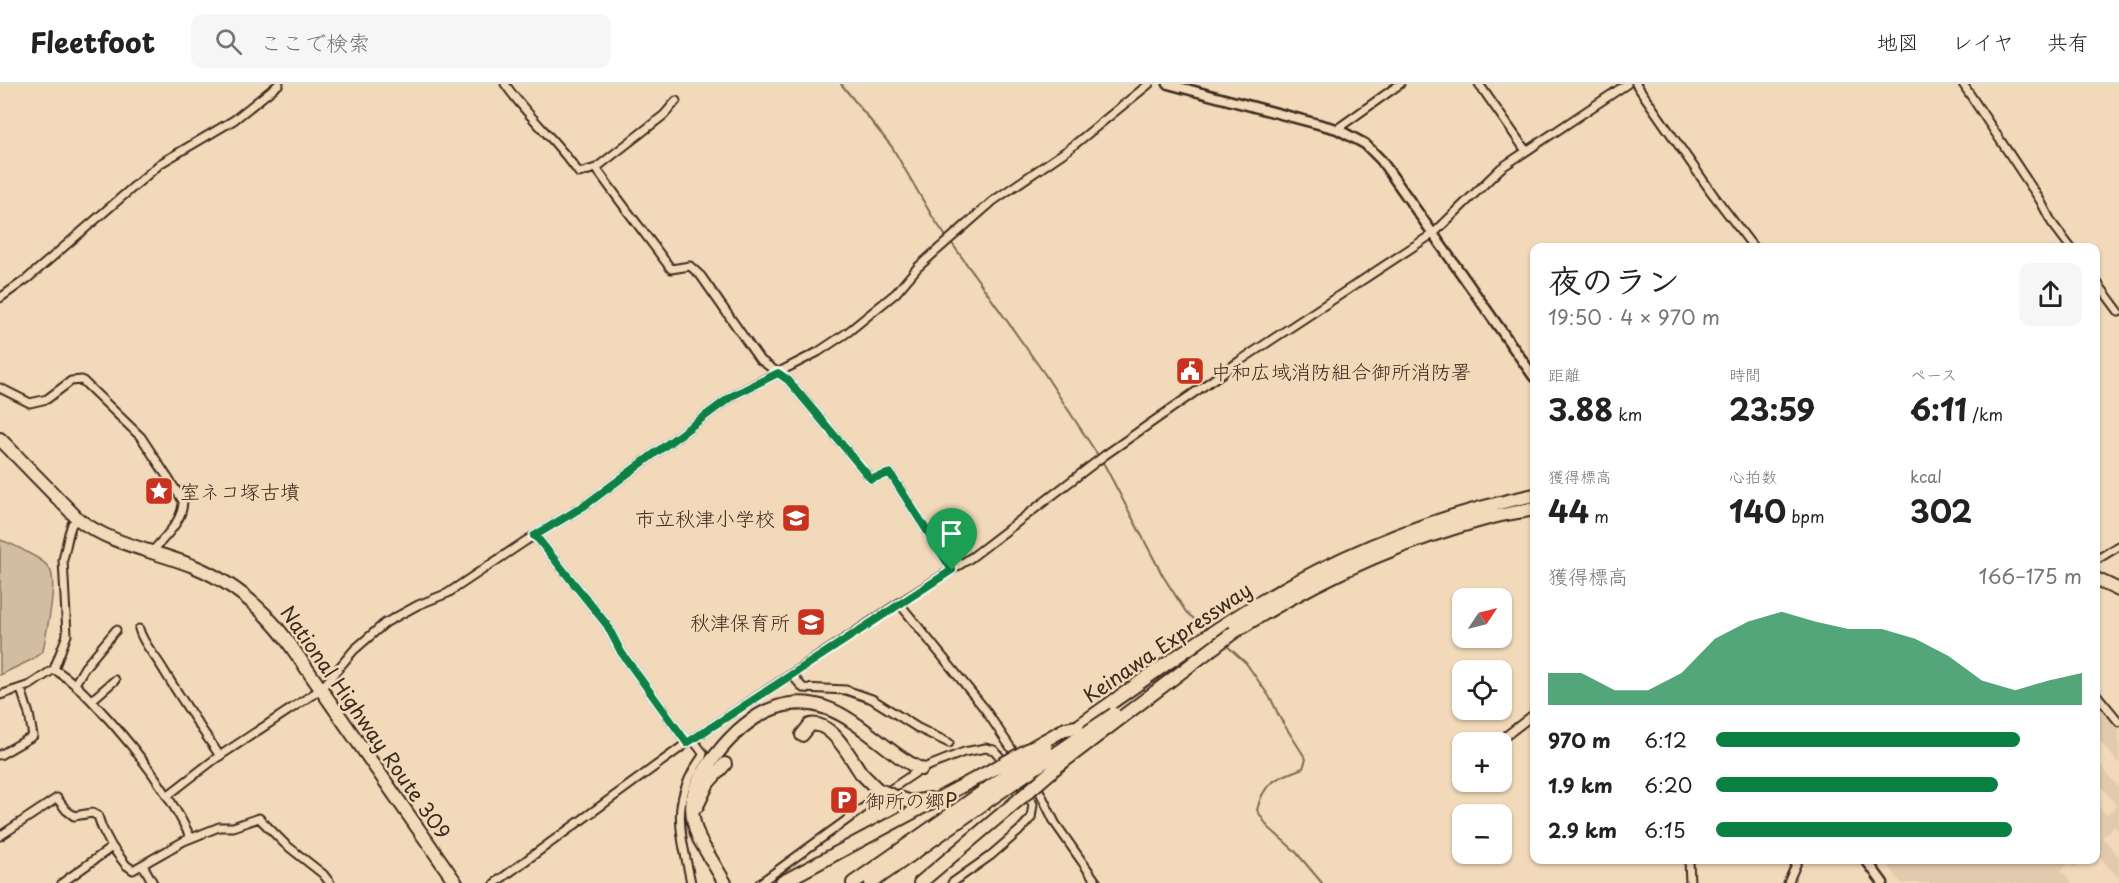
<!DOCTYPE html>
<html lang="ja">
<meta charset="utf-8">
<style>
body{margin:0;font-family:"Playpen Sans","Klee One",sans-serif;background:#f6f6f6;color:#222;height:100vh;display:flex;flex-direction:column;font-size:22px;white-space:nowrap}
*{box-sizing:border-box;margin:0}
p{font-size:20px;color:#767676}
.icon{flex:none;width:33px;height:33px;fill:none;stroke:currentColor;stroke-width:2;stroke-linecap:round;stroke-linejoin:round}
.map{position:relative;flex:1;overflow:hidden}
.panel{position:absolute;left:1530px;top:159px;width:570px;height:621px;display:flex;flex-direction:column;background:#fff;border-radius:12px;box-shadow:0 2px 4px #0004}
.panel>*{flex:none}
.needle{width:39px;rotate:55deg}
.controls{position:absolute;left:1452px;top:504px;display:grid;gap:12px}
.controls a{display:grid;place-items:center;width:60px;height:60px;border-radius:12px;background:#fff;box-shadow:0 2px 4px #0004;font-size:30px}
.pin{position:absolute;display:grid;place-items:center;width:51px;height:51px;color:#fff;margin:-62px -26px;border-radius:50% 50% 50% 0;rotate:-45deg;box-shadow:0 0 6px #0007}
.pin .icon{rotate:45deg}
.round{display:grid;place-items:center;flex:none;width:63px;height:63px;border-radius:12px;background:#f6f6f6}
.head{display:flex;align-items:center;justify-content:space-between;height:102px;padding:0 18px}
h1{font-size:33px;font-weight:700;line-height:45px}
.stats{display:grid;grid-template-columns:repeat(3,1fr);gap:9px;height:102px;padding:6px 18px}
.stats div{display:grid;align-content:center}
.stats b{font-size:30px;font-weight:700}
.stats small{font-size:16px;font-weight:400}
.stats p{font-size:16px}
.chart{height:168px;padding:12px 18px}
.chart p{display:flex;justify-content:space-between}
.chart svg{width:100%;height:108px;margin-top:6px;fill:#0b8043;opacity:.7}
ul{padding:0 18px;list-style:none;font-size:20px}
li{display:grid;grid-template-columns:96px 72px 1fr;align-items:center;height:45px}
li i{height:15px;border-radius:8px;background:#0b8043}
header{display:flex;align-items:center;gap:36px;box-sizing:border-box;height:84px;padding:0 30px;background:#fff;border-bottom:2px solid #e0e0e0}
header strong{font-size:28px}
nav{display:flex;gap:33px;margin-inline-start:auto;font-size:21px}
.search{width:420px;height:54px;background:#f6f6f6;display:flex;align-items:center;gap:15px;box-sizing:border-box;padding:0 21px;border-radius:12px;color:#767676;font-size:22px}
.map>svg:first-child{display:block}
.built{fill:#e2caac}
.green{fill:#d3bda0;stroke:#87745f;stroke-width:1.5}
.lines{fill:none;stroke-linecap:round;stroke-linejoin:round}
.stream{stroke:#7d6956;stroke-width:2}
.minor-casing{stroke:#3b2a1e;stroke-width:11}
.tertiary-casing{stroke:#3b2a1e;stroke-width:13}
.trunk-casing{stroke:#3b2a1e;stroke-width:16}
.motorway-casing{stroke:#3b2a1e;stroke-width:16}
.minor{stroke:#f1d9b9;stroke-width:7}
.tertiary{stroke:#f1d9b9;stroke-width:8}
.trunk{stroke:#f1d9b9;stroke-width:12}
.motorway{stroke:#f1d9b9;stroke-width:12}
.motorway-bridge-casing{stroke:#3b2a1e;stroke-width:16;stroke-linecap:butt}
.motorway-bridge{stroke:#f1d9b9;stroke-width:12}
.route-casing{stroke:#fff;stroke-width:12}
.route{stroke:#0b8043;stroke-width:8}
.labels{text-anchor:middle;dominant-baseline:central;stroke-width:5;stroke-linejoin:round;paint-order:stroke}
.poi-label{font-size:20px;fill:#3b2a1e;stroke:#f1d9b9;text-anchor:start}
.street-label{font-size:20px;fill:#3b2a1e;stroke:#f1d9b9}
</style>
<header>
<strong>Fleetfoot</strong>
<div class="search"><svg class="icon" aria-label="search" viewBox="0 0 24 24"><circle cx="10" cy="10" r="6"/><path d="M15 15l6 6"/></svg>ここで検索</div>
<nav><a>地図</a><a>レイヤ</a><a>共有</a></nav>
</header>
<div class="map">
<svg width="2119" height="799" viewBox="0 0 2119 799">
<rect width="100%" height="100%" fill="#f1d9b9"/>
<filter id="ink" filterUnits="userSpaceOnUse"><feTurbulence type="fractalNoise" baseFrequency=".0167" numOctaves="2"/><feDisplacementMap in="SourceGraphic" scale="12" xChannelSelector="R" yChannelSelector="G"/><feConvolveMatrix kernelMatrix="1 2 1 2 8 2 1 2 1" color-interpolation-filters="sRGB"/></filter>
<g filter="url(#ink)">
<path class="built" d="M2096,617L2106,627L2119,645V680L2096,652Z
M2096,676L2119,704V747L2114,742L2102,753L2119,773V795L2096,768V719L2106,731L2117,722L2096,696Z
M1884,776H2055L2056,777L2059,776H2083L2074,784L2069,779L2061,786L2072,799H1901Z"/>
<path class="green" d="M0,456C11,459 20,464 30,470C36,473 45,478 49,484C59,497 46,548 43,567L31,576L0,591Z"/>
<g class="lines">
<path class="stream" d="M841,0L892,63L932,132L947,154
M951,158L1044,289L1105,382L1163,492L1186,528L1208,547
M1225,560L1246,579L1271,615L1280,634L1306,675L1303,684C1278,694 1264,696 1257,726L1268,743L1295,767L1322,799"/>
<g class="minor-casing">
<path id="minor" d="M505,0C527,32 557,57 579,89L596,84L664,31L676,17
M1479,0L1526,67
M1636,0L1712,109L1754,164
M1963,0L2040,116L2052,139L2071,164
M1337,45L1400,0
M596,84C620,118 646,151 671,185L690,182L701,192L759,275L788,296L871,395L890,389L952,486
M2096,197L2119,228
M0,214L28,194L161,79L234,36L279,0
M0,304L30,319L47,315L71,297L82,296L141,353L183,417C183,438 164,453 152,468
M534,452L539,456L607,541L621,568L687,659
M2096,476L2119,462
M899,519L984,624L1017,673
M139,545C143,560 155,571 163,585C181,615 200,643 220,672
M54,585C79,601 92,617 112,639C143,674 170,711 191,754
M792,591L803,604L846,606L872,615L918,644L949,659
M75,600L85,583L116,546
M2096,610L2119,638
M0,611L30,601L54,585L67,551L63,476L69,449L72,440L78,435
M92,616L115,596
M1498,658L1534,630
M0,671L33,652L29,630L21,605
M1027,687L1039,706L1055,739L1097,799
M167,712L215,675L321,605L354,566L385,539L418,521L448,509L527,456L584,422L732,312L818,268L848,248L896,209L918,183L993,117L1069,65L1149,0
M0,752L57,714L66,726L74,732L92,729L98,732L102,744L112,763
M1689,776L1690,799
M143,781L153,799
M62,799L112,763L126,781L133,786L184,757L219,743H233L259,734L285,760L323,790L330,799
M495,799L687,659L899,519L972,473L1105,371L1241,276L1434,149L1501,84L1627,0
M691,799C681,748 669,719 702,673L703,669L693,656
M760,799L870,719L921,685L964,668L986,664L994,666L1007,681
M952,799L990,772L1019,747L1031,734L1033,720L1017,695
M1788,799L1798,776"/>
</g>
<g class="tertiary-casing">
<path id="tertiary" d="M1168,0L1337,45L1365,60L1381,76L1534,293
M1866,776L1883,799"/>
</g>
<g class="trunk-casing">
<path id="trunk" d="M0,355L78,435C112,461 153,466 193,482C232,498 261,522 286,555L456,799"/>
</g>
<g class="motorway-casing">
<path id="motorway" d="M2096,495L2119,506
M1234,548C1312,498 1400,457 1489,434C1504,430 1520,428 1534,425
M1077,643C1137,601 1196,557 1259,519C1343,469 1438,431 1534,411
M802,651L810,641C831,636 850,673 861,689
M896,713L911,718L930,715
M697,722L708,699L725,680
M697,748L699,755L725,799
M699,755C685,720 693,699 716,671C753,624 799,600 853,638C876,653 896,674 921,685
M781,799L1001,681
M853,799L1007,691
M871,799L1013,699
M920,799L1023,712"/>
</g>
<use href="#minor" class="minor"/>
<use href="#tertiary" class="tertiary"/>
<use href="#trunk" class="trunk"/>
<use href="#motorway" class="motorway"/>
<g class="motorway-bridge-casing">
<path id="motorway-bridge" d="M1001,681L1065,645L1077,643
M861,689L877,705L896,713
M1007,691L1046,664
M1013,699L1114,630
M1023,712L1059,681L1234,548"/>
</g>
<use href="#motorway-bridge" class="motorway-bridge"/>
</g>
</g>
<g class="lines" filter="url(#ink)">
<g class="route-casing">
<path id="route" d="M778,289L788,296L871,395L890,389L952,486L687,659L621,568L607,541L539,456L534,452L584,422L732,312Z"/>
</g>
<use href="#route" class="route"/>
</g>
<defs>
<g id="civic-square" transform="scale(1.5)"><rect x="-9" y="-9" width="18" height="18" rx="4" fill="#c8321e" stroke="#f1d9b9"/><path d="M-.6-6.5H3V-4.5H.6V-3L4-1V1h2V6H-6V1h2V-1L-.6-3ZM-1.2 2.5V6h2.4V2.5Z" fill="#fff"/></g>
<g id="sight-square" transform="scale(1.5)"><rect x="-9" y="-9" width="18" height="18" rx="4" fill="#c8321e" stroke="#f1d9b9"/><path d="M0-6L1.8-2.2L6-1.7L2.9 1.2L3.7 5.4L0 3.3L-3.7 5.4L-2.9 1.2L-6-1.7L-1.8-2.2Z" fill="#fff"/></g>
<g id="school-square" transform="scale(1.5)"><rect x="-9" y="-9" width="18" height="18" rx="4" fill="#c8321e" stroke="#f1d9b9"/><path d="M0-5L7-2L0 1L-7-2ZM-4 1L0 2.5L4 1V4Q0 6-4 4Z" fill="#fff"/></g>
<g id="parking-square" transform="scale(1.5)"><rect x="-9" y="-9" width="18" height="18" rx="4" fill="#c8321e" stroke="#f1d9b9"/><path d="M-3.5-5.5H1a3.5 3.5 0 0 1 0 7H-1V5.5H-3.5ZM-1-3.4V-.6H.8a1.4 1.4 0 0 0 0-2.8Z" fill="#fff"/></g>
</defs>
<g fill-rule="evenodd">
<use href="#civic-square" x="1190" y="287"/>
<use href="#sight-square" x="159" y="407"/>
<use href="#school-square" x="796" y="434"/>
<use href="#school-square" x="811" y="538"/>
<use href="#parking-square" x="844" y="716"/>
</g>
<g class="labels">
<g class="poi-label">
<text x="1211" y="287">中和広域消防組合御所消防署</text>
<text x="180" y="407">室ネコ塚古墳</text>
<text x="775" y="434" text-anchor="end">市立秋津小学校</text>
<text x="790" y="538" text-anchor="end">秋津保育所</text>
<text x="865" y="716">御所の郷P</text>
</g>
<g class="street-label">
<text transform="translate(1167 558) rotate(-34)">Keinawa Expressway</text>
<text transform="translate(366 638) rotate(55)">National Highway Route 309</text>
</g>
</g>
</svg>
<div class="controls">
<a><svg class="needle" viewBox="-14 -14 28 28"><path d="M0-13l5 13h-10z" fill="#e53935"/><path d="M0 13l5-13h-10z" fill="#767676"/></svg></a>
<a><svg class="icon" aria-label="locate" viewBox="0 0 24 24"><circle cx="12" cy="12" r="6"/><path d="M12 2v4M12 18v4M2 12h4M18 12h4"/></svg></a>
<a>+</a>
<a>−</a>
</div>
<div class="pin" style="left:952px;top:486px;background:#1e9e55"><svg class="icon" aria-label="arrive" viewBox="0 0 24 24"><path d="M6 21V4h12l-3 4 3 4H6"/></svg></div>
<section class="panel">
<div class="head"><div><h1>夜のラン</h1><p>19:50 · 4 × 970 m</p></div><a class="round"><svg class="icon" aria-label="share" viewBox="0 0 24 24"><path d="M12 15V3M7 8l5-5 5 5M5 13v7h14v-7"/></svg></a></div>
<div class="stats">
<div><p>距離</p><b>3.88<small> km</small></b></div>
<div><p>時間</p><b>23:59</b></div>
<div><p>ペース</p><b>6:11<small> /km</small></b></div>
</div>
<div class="stats">
<div><p>獲得標高</p><b>44<small> m</small></b></div>
<div><p>心拍数</p><b>140<small> bpm</small></b></div>
<div><p>kcal</p><b>302</b></div>
</div>
<div class="chart"><p><span>獲得標高</span>166–175 m</p>
<svg viewBox="0 0 160 44" preserveAspectRatio="none"><path d="M0 44V31L10 31L20 38L30 38L40 31L50 17L60 10L70 6L80 10L90 13L100 13L110 17L120 24L130 34L140 38L150 34L160 31V44z"/></svg>
</div>
<ul>
<li><b>970 m</b>6:12<i style="width:83%"></i></li>
<li><b>1.9 km</b>6:20<i style="width:77%"></i></li>
<li><b>2.9 km</b>6:15<i style="width:81%"></i></li>
</ul>
</section>
</div>
